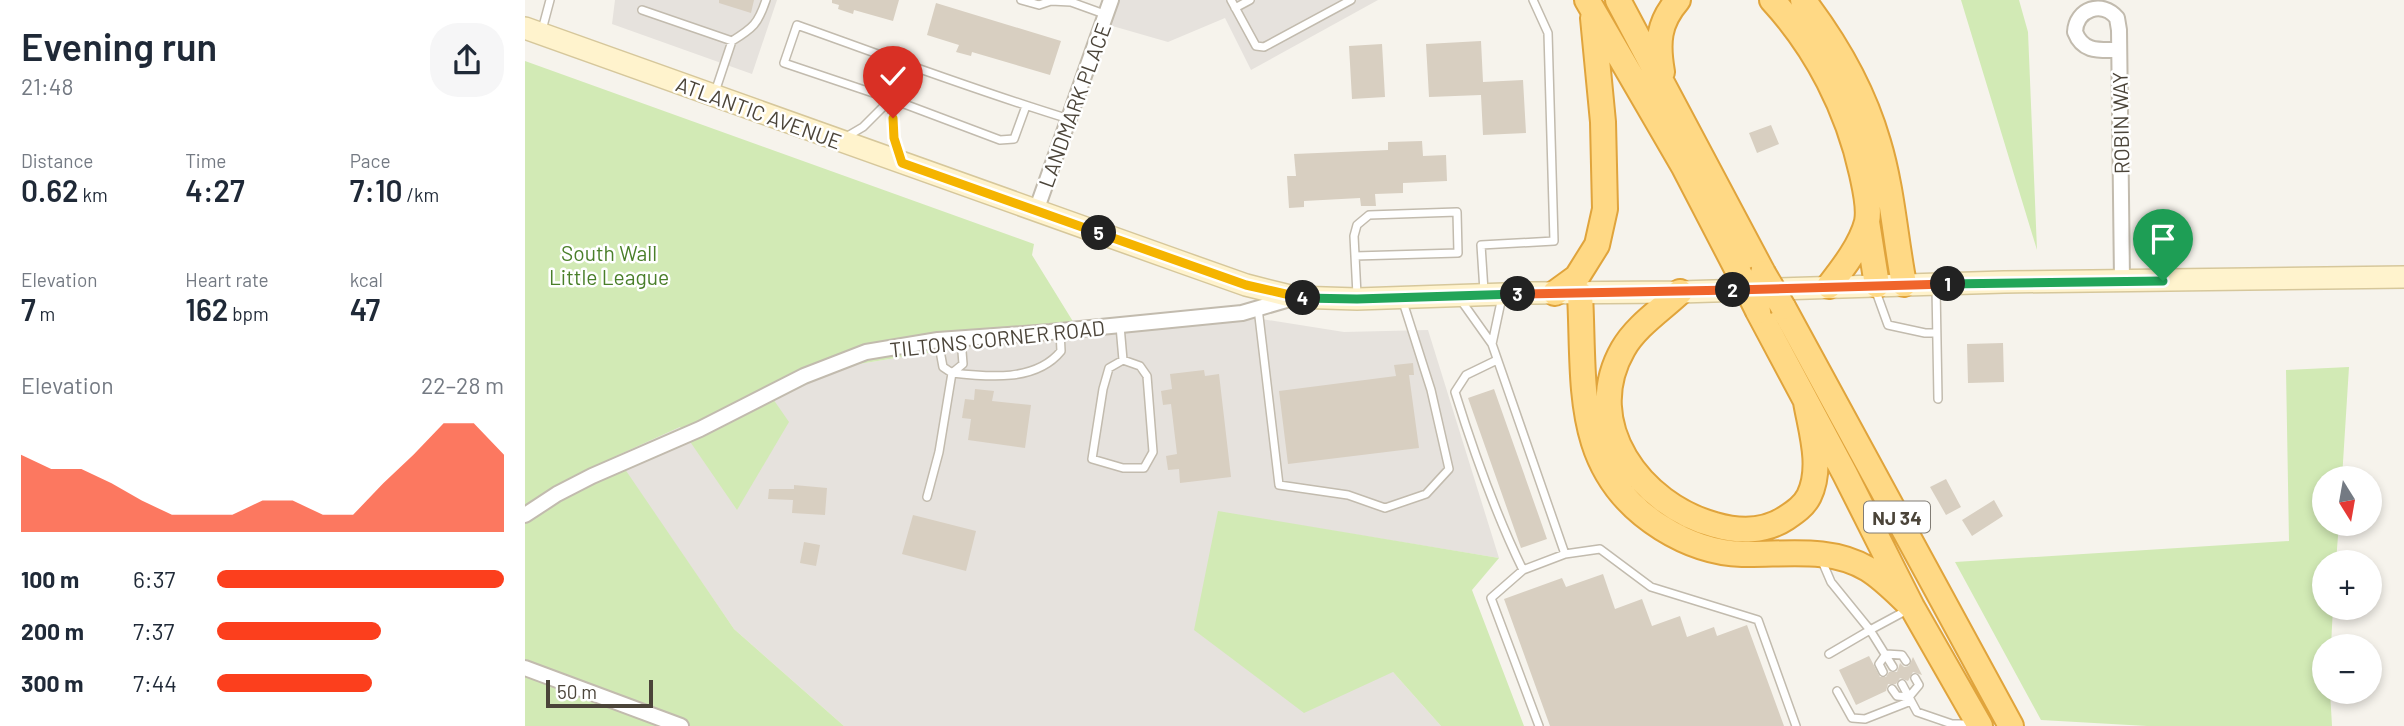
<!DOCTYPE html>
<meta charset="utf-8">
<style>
body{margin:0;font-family:Barlow,sans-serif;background:#f6f6f7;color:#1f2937;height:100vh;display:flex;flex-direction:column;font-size:26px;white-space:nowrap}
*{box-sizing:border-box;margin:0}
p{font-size:23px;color:#747a83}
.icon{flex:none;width:38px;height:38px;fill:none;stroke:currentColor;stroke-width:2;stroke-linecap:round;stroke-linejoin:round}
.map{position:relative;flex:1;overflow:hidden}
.details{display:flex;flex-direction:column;background:#fff;width:525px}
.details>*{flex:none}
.needle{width:46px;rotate:169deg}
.fabs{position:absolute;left:1787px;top:466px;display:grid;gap:14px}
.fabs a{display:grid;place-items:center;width:70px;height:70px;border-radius:50%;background:#fff;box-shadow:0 4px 10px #0003;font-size:35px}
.scale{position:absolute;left:21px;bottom:18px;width:107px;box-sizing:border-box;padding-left:7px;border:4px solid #4b4439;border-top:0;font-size:19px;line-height:24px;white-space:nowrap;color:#4b4439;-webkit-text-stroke:5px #fff;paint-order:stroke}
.pin{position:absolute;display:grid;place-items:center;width:60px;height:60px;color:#fff;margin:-72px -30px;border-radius:50% 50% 50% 0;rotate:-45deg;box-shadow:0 0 7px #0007}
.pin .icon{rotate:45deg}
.km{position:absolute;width:35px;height:35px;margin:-18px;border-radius:50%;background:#222;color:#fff;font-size:19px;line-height:35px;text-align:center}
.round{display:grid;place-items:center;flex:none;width:74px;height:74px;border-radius:28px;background:#f6f6f7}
.headline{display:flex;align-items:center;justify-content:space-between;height:119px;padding:0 21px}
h1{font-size:38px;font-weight:600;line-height:52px}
.figures{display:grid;grid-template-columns:repeat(3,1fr);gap:10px;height:119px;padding:7px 21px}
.figures div{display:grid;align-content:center}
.figures b{font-size:30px;font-weight:600}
.figures small{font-size:19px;font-weight:400}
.figures p{font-size:19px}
.chart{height:196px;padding:14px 21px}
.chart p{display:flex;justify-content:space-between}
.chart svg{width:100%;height:126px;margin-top:7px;fill:#fc3f1d;opacity:.7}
ul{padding:0 21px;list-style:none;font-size:23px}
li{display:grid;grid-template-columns:112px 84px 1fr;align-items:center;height:52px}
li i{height:18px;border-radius:9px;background:#fc3f1d}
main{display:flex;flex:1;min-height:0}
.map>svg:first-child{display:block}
.industrial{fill:#e6e2dd}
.green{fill:#d2eab5}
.building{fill:#d8cfc1}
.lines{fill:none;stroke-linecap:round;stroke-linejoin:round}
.service-casing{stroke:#c2bbae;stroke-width:10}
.minor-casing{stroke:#c2bbae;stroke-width:18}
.secondary-casing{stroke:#d6c79b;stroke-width:24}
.trunk-casing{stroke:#e0a43c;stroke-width:28}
.service{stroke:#fff;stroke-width:7}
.minor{stroke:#fff;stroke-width:14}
.secondary{stroke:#fff3cd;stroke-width:21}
.trunk{stroke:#ffd985;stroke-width:24}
.trunk-bridge-casing{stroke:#e0a43c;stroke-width:28;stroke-linecap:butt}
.trunk-bridge{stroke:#ffd985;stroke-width:24}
.split-1-casing{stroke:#fff;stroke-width:14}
.split-2-casing{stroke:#fff;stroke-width:14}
.split-3-casing{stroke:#fff;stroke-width:14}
.split-4-casing{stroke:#fff;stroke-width:14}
.split-5-casing{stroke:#fff;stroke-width:14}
.split-6-casing{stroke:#fff;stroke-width:14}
.split-1{stroke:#22a559;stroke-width:9}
.split-2{stroke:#f0652b;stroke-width:9}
.split-3{stroke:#f0652b;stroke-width:9}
.split-4{stroke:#22a559;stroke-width:9}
.split-5{stroke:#f5b400;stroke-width:9}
.split-6{stroke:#f5b400;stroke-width:9}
.labels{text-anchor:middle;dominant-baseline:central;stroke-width:5;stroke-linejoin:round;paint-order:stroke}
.shield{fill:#fff;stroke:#817c74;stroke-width:2}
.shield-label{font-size:19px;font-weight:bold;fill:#4b4439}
.street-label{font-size:21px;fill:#4b4439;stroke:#fff}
.park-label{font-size:21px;fill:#4a7f2a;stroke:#fff}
</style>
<main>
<section class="details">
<div class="headline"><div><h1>Evening run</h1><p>21:48</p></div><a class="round"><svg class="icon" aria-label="share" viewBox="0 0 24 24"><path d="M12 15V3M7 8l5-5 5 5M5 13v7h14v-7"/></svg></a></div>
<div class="figures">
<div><p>Distance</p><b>0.62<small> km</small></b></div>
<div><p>Time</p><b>4:27</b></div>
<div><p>Pace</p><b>7:10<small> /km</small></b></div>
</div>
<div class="figures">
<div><p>Elevation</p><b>7<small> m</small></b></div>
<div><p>Heart rate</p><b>162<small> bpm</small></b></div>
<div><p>kcal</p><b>47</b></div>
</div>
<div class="chart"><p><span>Elevation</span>22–28 m</p>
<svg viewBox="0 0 160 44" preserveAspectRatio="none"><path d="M0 44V17L10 22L20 22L30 27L40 33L50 38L60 38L70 38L80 33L90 33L100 38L110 38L120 27L130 17L140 6L150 6L160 17V44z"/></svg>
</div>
<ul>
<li><b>100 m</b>6:37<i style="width:100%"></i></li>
<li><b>200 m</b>7:37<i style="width:57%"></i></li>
<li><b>300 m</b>7:44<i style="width:54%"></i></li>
</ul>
</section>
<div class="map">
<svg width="1879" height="726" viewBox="0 0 1879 726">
<rect width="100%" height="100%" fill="#f6f3ec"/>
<path class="industrial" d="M90,0H252L227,74L87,24Z
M578,0H853L726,70L700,18L643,42L577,23Z
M705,314L819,332L903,330L974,558L693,512L868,672L916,726H319L209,629L90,456L155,427L246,396L292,371L552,328Z"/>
<path class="green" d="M1436,0H1494L1503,32L1512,250Z
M0,61L509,244L507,255L552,328L292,371L246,396L264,422L212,510L155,427L91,456L209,629L319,726H0Z
M1824,367L1817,478H1799V523H1814L1811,562H1799V607H1808L1806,646H1799V691H1805L1807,726H1622L1516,720L1430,562L1764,541L1761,370Z
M693,511L974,558L947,590L999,726H916L868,672L779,713L669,630Z"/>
<path class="building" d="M194,0H229L226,13L194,3Z
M307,0H374L368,21L329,10L328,14L313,9L314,5L307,3Z
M411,3L536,41L525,75L447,52L446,56L431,52L434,45L402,35Z
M956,41L958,82L998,80L1001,133L958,135L956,95L904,97L901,44Z
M857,44L860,97L827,99L824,46Z
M1246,125L1254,144L1232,153L1224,133Z
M897,141L898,156L921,155L922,181L878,183V193L850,194L851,206H836L835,198L779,201V207L764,208L762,176H771L769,154L863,150V142Z
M1478,343L1479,382L1443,383L1442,344Z
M888,363L889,375H884L894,448L763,464L754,391L871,376L869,365Z
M679,370L680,376L694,374L706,477L655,483L654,469L643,470L641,456L652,454L646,404L638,405L636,391L647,389L645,374Z
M450,389L469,391L467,401L506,405L500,448L443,440L446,419L437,418L440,399L449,400Z
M969,389L1022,539L996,548L943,398Z
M1421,479L1436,507L1421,515L1405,487Z
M269,485L302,488L300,515L267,513L268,500L243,499L244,489H269Z
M1469,500L1478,516L1447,536L1437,520Z
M388,515L451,531L441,571L377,554Z
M279,542L295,545L291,566L275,563Z
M1078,574L1090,609L1117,599L1127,626L1155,616L1162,637L1189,627L1192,636L1222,625L1259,726H1025L979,599L1037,578L1041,587Z
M1344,656L1355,677H1361L1364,672H1372L1375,663L1379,667L1384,666L1388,657L1397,675L1388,672L1383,681L1375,678L1371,684H1363L1361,691L1331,705L1314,670Z"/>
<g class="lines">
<g class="service-casing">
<path id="service" d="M496,0L514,5L526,1L546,2L582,15
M706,0L731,46L739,47L826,0
M710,8L725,0
M117,10L207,41L190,92
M17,30L25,0
M207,41C228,28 233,24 241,0
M378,62L366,99L259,63L272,25C362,57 452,91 544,119
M366,99L475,140L489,139L501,106
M321,137L338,127L366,99L369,138L376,159
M830,256L933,253L932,212L844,215L832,225L829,236L832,295
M1411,287L1413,399
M1350,289L1363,325L1400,333H1411
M959,291L956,245L1029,241L1023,33L1008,0
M935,299L967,344L977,297
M733,308L754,485L823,495L860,508L901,494L924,469L906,390L878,302
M595,326L598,360
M413,340L418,367L427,373L438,364L436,339
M967,344L1040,554L998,570L966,598L1014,726
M598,360L615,366L622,376L628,452L619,468H598L567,459L578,389L584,368Z
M972,360L941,375L930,392C949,453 970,513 998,570
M402,497L414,452L427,373C463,377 511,382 536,351L535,331
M1040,554L1075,549L1126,587L1233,620L1271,726
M1297,561L1306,582L1345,630L1304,654
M1368,667L1345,630L1384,609
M1358,672L1354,664L1361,654L1377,655L1381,661
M1377,684L1392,712L1427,724H1449
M1367,689L1372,696L1384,697L1394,685L1390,678
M1312,691L1327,718L1340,719L1386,701"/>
</g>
<g class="minor-casing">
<path id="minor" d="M1594,50C1575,50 1558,53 1550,32C1551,9 1577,0 1592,18L1594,30L1597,280
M511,211L586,0
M0,515L32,494L67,476L175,429L279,376L341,352L413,340L525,332L717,313L768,298
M0,668L156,726"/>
</g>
<g class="secondary-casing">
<path id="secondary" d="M0,28L656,262L721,285L769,297L832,299L1006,293L1155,292L1479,282L1879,277"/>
</g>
<g class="trunk-casing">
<path id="trunk" d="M1062,0L1159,167L1214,273
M1093,0L1238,273
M1247,0C1292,49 1323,110 1337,174C1340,188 1345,207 1342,222C1336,245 1318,268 1304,286
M1278,0C1311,43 1338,90 1353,142C1367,188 1370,237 1379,284
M1137,72C1132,43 1133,23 1153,0
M1342,222L1352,285
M1155,292C1136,310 1111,326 1098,349C1055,424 1116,505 1190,525C1214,532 1240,532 1261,518C1270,512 1279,506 1284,496C1298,467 1286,431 1281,402
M1030,293L1052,277L1072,245L1080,209L1078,122L1068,18
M1055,294C1060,386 1047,472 1137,528C1161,543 1189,553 1217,554C1259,555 1305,546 1343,569C1359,579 1373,594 1387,607
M1258,307L1486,726
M1233,311L1320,474L1387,607L1455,726"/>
</g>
<use href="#service" class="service"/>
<use href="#minor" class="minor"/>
<use href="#secondary" class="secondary"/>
<use href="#trunk" class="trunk"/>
<g class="trunk-bridge-casing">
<path id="trunk-bridge" d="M1214,273L1233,311
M1238,273L1258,307"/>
</g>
<use href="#trunk-bridge" class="trunk-bridge"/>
</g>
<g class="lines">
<g class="split-1-casing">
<path id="split-1" d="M1423,284L1638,281"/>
</g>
<g class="split-2-casing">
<path id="split-2" d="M1208,290L1423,284"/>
</g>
<g class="split-3-casing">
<path id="split-3" d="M993,294L1208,290"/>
</g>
<g class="split-4-casing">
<path id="split-4" d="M778,298L832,299L993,294"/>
</g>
<g class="split-5-casing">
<path id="split-5" d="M574,233L721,285L778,298"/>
</g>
<g class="split-6-casing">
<path id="split-6" d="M368,118L369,138L377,163L574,233"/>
</g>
<use href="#split-1" class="split-1"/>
<use href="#split-2" class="split-2"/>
<use href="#split-3" class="split-3"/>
<use href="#split-4" class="split-4"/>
<use href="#split-5" class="split-5"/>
<use href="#split-6" class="split-6"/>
</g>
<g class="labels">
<rect class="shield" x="1339" y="501.5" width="66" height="31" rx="5"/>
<g class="shield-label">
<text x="1372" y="517">NJ 34</text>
</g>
<g class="street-label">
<text transform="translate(549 105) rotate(-70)">LANDMARK PLACE</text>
<text transform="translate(234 112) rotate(20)">ATLANTIC AVENUE</text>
<text transform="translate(1595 123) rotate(-91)">ROBIN WAY</text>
<text transform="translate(472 338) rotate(-6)">TILTONS CORNER ROAD</text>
</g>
<g class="park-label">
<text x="84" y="252">South Wall<tspan x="84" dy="24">Little League</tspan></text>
</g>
</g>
</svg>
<div class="fabs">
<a><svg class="needle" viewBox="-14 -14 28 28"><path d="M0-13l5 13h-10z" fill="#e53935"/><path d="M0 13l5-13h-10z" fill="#747a83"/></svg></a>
<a>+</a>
<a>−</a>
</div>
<div class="scale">50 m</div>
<div class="pin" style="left:1638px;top:281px;background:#1e9e55"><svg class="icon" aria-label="arrive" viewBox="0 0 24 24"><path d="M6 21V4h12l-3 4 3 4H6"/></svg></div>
<div class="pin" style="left:368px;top:118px;background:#d93025"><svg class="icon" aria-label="check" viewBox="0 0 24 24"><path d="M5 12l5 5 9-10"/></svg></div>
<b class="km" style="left:1423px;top:284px">1</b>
<b class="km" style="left:1208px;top:290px">2</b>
<b class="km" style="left:993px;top:294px">3</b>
<b class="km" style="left:778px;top:298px">4</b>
<b class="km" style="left:574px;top:233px">5</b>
</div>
</main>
